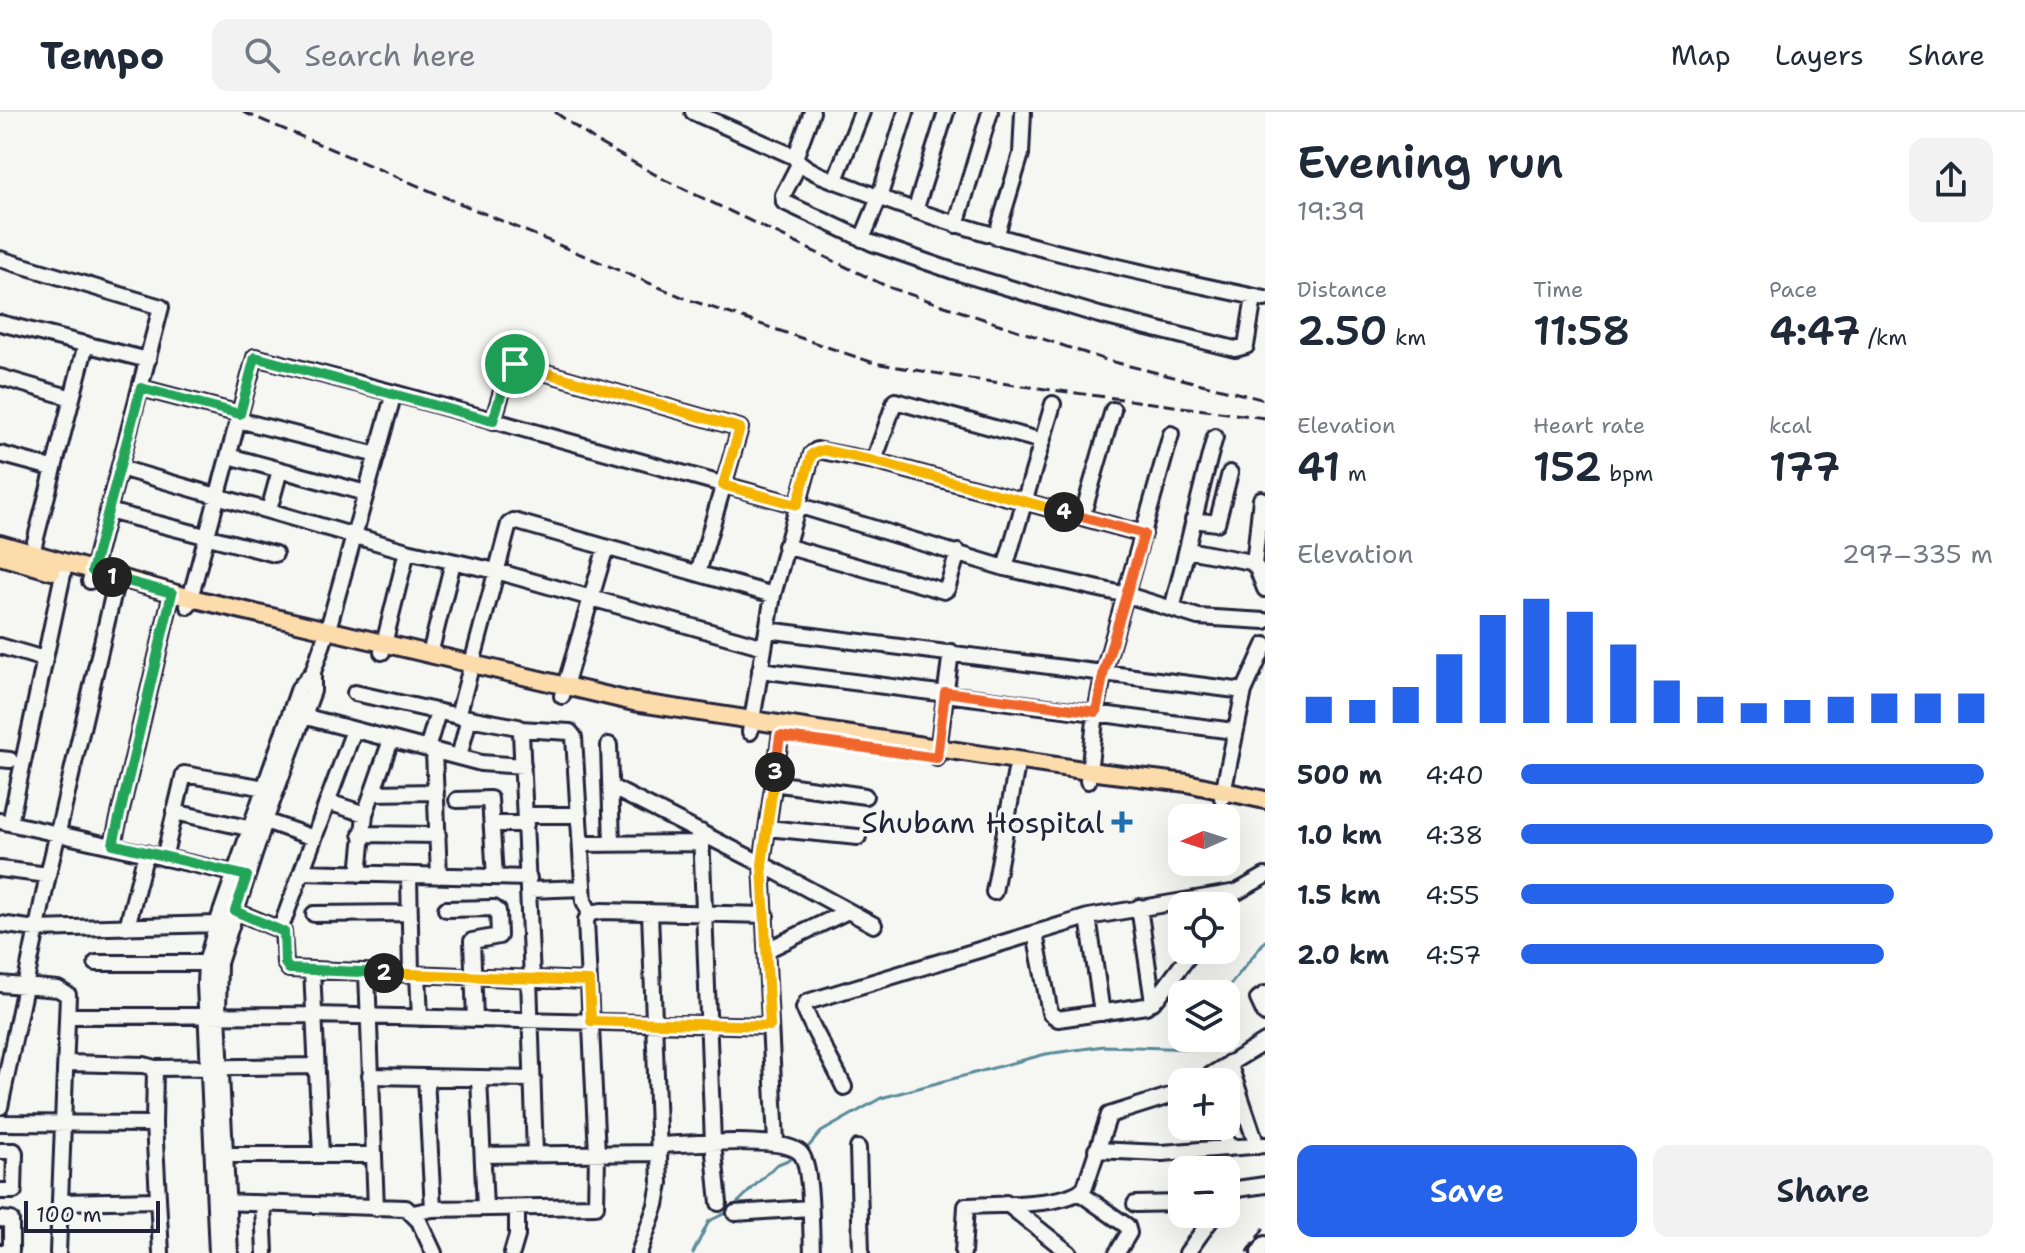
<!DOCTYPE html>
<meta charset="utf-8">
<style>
body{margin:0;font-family:"Shantell Sans",sans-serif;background:#f2f2f3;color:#1f2937;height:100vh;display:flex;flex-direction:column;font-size:30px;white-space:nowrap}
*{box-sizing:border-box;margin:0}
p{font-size:26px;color:#747a83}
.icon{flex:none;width:44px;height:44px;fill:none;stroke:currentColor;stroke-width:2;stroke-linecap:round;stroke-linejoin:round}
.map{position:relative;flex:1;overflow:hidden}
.sheet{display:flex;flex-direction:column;background:#fff;width:760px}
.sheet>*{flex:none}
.needle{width:52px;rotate:267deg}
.tools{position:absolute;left:1168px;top:692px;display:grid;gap:16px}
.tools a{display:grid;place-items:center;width:72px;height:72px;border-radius:16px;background:#fff;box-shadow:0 8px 32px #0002;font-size:40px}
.scale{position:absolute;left:24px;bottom:20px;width:136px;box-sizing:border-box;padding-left:8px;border:4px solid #22223b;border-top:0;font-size:22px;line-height:28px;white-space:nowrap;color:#22223b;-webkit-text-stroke:6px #f6f6f2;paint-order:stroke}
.pin{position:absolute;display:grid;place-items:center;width:68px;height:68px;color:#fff;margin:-34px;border:4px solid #fff;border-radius:50%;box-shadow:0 2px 8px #0007}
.km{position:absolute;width:40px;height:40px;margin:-20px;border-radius:50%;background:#222;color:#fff;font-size:22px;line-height:40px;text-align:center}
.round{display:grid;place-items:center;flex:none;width:84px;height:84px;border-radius:16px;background:#f2f2f3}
.overview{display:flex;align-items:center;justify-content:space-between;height:136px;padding:0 32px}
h1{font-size:44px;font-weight:600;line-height:60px}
.metrics{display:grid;grid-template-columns:repeat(3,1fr);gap:12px;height:136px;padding:8px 32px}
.metrics div{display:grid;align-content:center}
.metrics b{font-size:40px;font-weight:600}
.metrics small{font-size:22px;font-weight:400}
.metrics p{font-size:22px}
.chart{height:224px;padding:16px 32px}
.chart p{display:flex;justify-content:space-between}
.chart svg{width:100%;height:144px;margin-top:8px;stroke:#2563eb;stroke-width:6}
.primary-button{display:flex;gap:16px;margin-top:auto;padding:16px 32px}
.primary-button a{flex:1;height:92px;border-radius:16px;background:#2563eb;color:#fff;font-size:32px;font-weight:600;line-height:92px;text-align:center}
.primary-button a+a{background:#f2f2f3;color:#1f2937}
ul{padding:0 32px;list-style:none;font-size:26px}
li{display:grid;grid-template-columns:128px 96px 1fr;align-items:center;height:60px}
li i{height:20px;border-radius:10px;background:#2563eb}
header{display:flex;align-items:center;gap:48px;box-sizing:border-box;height:112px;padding:0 40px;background:#fff;border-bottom:2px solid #e0e1e3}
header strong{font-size:38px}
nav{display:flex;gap:44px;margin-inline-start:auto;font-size:28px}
.search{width:560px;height:72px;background:#f2f2f3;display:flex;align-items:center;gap:20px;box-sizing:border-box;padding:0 28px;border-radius:16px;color:#747a83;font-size:30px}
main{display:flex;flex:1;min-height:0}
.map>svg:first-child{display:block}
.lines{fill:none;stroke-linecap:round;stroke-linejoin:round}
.stream{stroke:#598a99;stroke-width:3}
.minor-casing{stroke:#22223b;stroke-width:20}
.major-casing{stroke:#22223b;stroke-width:22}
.minor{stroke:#f6f6f2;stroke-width:14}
.major{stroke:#fddcac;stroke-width:16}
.rail{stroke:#22223b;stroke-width:3;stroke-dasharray:12 6;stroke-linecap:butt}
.split-1-casing{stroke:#fff;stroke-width:16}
.split-2-casing{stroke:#fff;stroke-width:16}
.split-3-casing{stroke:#fff;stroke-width:16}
.split-4-casing{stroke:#fff;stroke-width:16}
.split-5-casing{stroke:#fff;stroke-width:16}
.split-1{stroke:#22a559;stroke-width:10}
.split-2{stroke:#22a559;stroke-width:10}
.split-3{stroke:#f5b400;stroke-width:10}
.split-4{stroke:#f0652b;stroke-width:10}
.split-5{stroke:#f5b400;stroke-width:10}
.poi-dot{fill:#1f6fb2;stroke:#f6f6f2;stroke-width:3}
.labels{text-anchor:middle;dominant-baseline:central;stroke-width:7;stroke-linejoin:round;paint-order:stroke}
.poi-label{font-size:30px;fill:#22223b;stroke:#f6f6f2;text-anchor:end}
</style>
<header>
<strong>Tempo</strong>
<div class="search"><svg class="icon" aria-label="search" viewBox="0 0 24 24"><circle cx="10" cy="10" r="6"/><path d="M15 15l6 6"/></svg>Search here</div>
<nav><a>Map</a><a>Layers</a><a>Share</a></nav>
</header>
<main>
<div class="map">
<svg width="1265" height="1141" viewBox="0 0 1265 1141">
<rect width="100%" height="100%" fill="#f6f6f2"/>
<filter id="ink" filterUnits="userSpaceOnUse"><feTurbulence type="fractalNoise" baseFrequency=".0125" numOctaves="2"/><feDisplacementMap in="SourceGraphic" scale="16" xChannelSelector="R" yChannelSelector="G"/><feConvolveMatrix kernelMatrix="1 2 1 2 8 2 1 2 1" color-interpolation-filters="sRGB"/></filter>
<g filter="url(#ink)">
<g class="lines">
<path class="stream" d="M1223,882L1265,829
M809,1034L821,1020L881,986L1046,942L1104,934L1196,937L1201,926
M693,1141L709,1109L728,1100L776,1053L795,1045"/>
<g class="minor-casing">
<path id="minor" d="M693,0L793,44C808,62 835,68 857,77C988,129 1127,158 1265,187
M795,46L812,0
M799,52L783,83L784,90L872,131L953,159L1099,203L1235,237L1246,234L1254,185
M835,68L862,0
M915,99L946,0
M956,113L990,0
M996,125L1021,42L1023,0
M862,127L879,86L906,0
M0,147L161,195L90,469
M0,211L148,248
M0,265L72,286
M141,276L240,302
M238,308L377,343
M493,309L510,253L515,252L740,316L698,461
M0,342L52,356
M229,344L366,381
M874,349L895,289L1042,329
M120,356L407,439L496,459L764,535
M269,398L280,358
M108,399L275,442
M1082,405L1113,298
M1193,408L1217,411L1230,361
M785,434L944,479L947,477L958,440
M1188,438L1251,450L1257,456L1265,477
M30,449L86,232
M1254,453L1261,387
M1005,456L1053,292
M188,494L255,245L394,281L797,393L1005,456L1127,483L1198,505L1265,509
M1172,497C1187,440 1199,382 1215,325
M767,518L1244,579L1222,686
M0,534L44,547
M382,540L407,439
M430,542L453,450
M760,558L1234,619
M1244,579L1265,533
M355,581L458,604L509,412L514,409L773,483
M562,584L606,435
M295,602L481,651L523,654
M458,604L518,615L521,620L532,867
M520,617L570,620L574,625L584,789L590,801
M750,620L773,483L812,342L817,338L874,349L1144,422
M609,633L612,732
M427,637L438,600
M434,639L439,764
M459,645L469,606
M937,646L951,540
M0,647L10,648
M1088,669L1096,600L1104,559L1171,322
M773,671L865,684
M611,675L762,752L874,813
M372,681L436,680
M457,688L490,687L495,765
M328,690L365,702
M174,700L257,718
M526,703H579
M0,709L242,763
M265,709L314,726
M10,711L63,462
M492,712H526
M767,716L858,725
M701,720L713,1031L719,1091
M361,722L438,723
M113,732L172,481
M581,732L701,731
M164,746L184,662L271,677
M0,757L48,763
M302,760L529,766
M359,762L365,702L391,628
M409,764L411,862
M529,778L583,776
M994,780L1016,658
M1139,795L1153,890
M446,797L494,796L498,799L499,824L472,829L475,907
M235,799L283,819L285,851L289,857L589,869
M314,802L410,801
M1088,805L1102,901
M0,812L36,817L217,812
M127,815L146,741
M280,818L354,618
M1035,821L1050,901L1058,907L1146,894L1158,885L1193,838
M767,838L848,799
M96,851H214
M312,858L321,1043
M367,861L376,1096
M418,862L420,906
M529,867L535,1042
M0,872L58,877L68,883L58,1141
M1265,882L1258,887L1265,902
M68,904L314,903L770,914
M66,951L144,953L155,956
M1229,951L1257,1034
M370,964L533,967
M426,965L433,1097
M479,966L485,1096
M1199,970L1265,930
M844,975C831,947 815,923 804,896L807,890L1088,805L1237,780L1265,764
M0,995L48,763L117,466
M0,1011L154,1012
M1221,1014L1229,1036
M776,1030L762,752L782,613
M660,1033C686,1032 787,1023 801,1042C812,1055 811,1121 812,1141
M858,1036L861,1141
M1096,1038L1162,1041L1265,1033
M0,1039H14L15,1041L14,1079H0
M224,1043H374
M483,1043L660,1041
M1080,1081L1127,1114L1129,1121L1117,1141
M1226,1084L1237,1077L1265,1073
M61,1090L158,1088
M220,1090L406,1096L419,1109L434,1141
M1006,1091L1069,1141
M263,1092L265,1141
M1135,1092L1182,1091
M413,1101L433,1097L596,1094L597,1042L586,808L590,801L602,799L766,803
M735,1101L810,1096
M0,1107L11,1108V1139L0,1140
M161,1141L154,1012L155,956L317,954
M217,1141L205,872L206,851L217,812L299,576L313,560
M230,1141L218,902L219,851L265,709L313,579V560L328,517L394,281
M512,1141L517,1124V1096
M639,1141L656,1093L660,1071L650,800
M963,1141L966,1094C995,1092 1067,1095 1085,1075L1109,1003L1182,980
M1187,1141L1215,1102
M1259,1141L1265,1132"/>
</g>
<g class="major-casing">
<path id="major" d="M0,432L191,486L634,590L1089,659L1187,671L1265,688
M0,444L52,459"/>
</g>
<use href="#minor" class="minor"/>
<use href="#major" class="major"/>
<path class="rail" d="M243,0L687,187L874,251L970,267L1265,306
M555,0L597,30L665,68L888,175L1106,248L1265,288
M1247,1141L1265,1114"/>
</g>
</g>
<g class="lines" filter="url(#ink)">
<g class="split-1-casing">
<path id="split-1" d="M112,465L92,459L141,276L240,302L255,245L493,309L510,253L515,252"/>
</g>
<g class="split-2-casing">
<path id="split-2" d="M112,465L172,481L113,732L247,764L235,799L284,820L285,851L289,857L384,861"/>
</g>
<g class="split-3-casing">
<path id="split-3" d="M384,861L589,869L591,909L770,914L762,752L775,660"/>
</g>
<g class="split-4-casing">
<path id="split-4" d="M775,660L780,624L937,646L945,580L1096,600L1104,559L1144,422L1064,400"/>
</g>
<g class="split-5-casing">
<path id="split-5" d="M515,252L740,316L723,373L797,393L812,342L823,338L874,349L1064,400"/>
</g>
<use href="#split-1" class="split-1"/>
<use href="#split-2" class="split-2"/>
<use href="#split-3" class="split-3"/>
<use href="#split-4" class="split-4"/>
<use href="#split-5" class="split-5"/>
</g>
<path class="poi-dot" d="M1118 698h8v8h8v8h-8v8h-8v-8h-8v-8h8z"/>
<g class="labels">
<g class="poi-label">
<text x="1104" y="710">Shubam Hospital</text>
</g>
</g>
</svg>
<div class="tools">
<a><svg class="needle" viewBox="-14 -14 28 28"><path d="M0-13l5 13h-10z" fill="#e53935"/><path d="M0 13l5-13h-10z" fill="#747a83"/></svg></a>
<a><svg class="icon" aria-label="locate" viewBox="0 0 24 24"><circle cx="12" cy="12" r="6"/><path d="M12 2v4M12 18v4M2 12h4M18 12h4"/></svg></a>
<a><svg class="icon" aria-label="layers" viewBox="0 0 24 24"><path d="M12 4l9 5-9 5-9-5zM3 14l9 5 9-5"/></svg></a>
<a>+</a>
<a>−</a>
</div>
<div class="scale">100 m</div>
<div class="pin" style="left:515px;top:252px;background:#1e9e55"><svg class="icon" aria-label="arrive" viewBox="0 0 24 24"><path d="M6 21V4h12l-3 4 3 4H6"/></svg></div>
<b class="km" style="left:112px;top:465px">1</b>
<b class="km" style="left:384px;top:861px">2</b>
<b class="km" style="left:775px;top:660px">3</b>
<b class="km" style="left:1064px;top:400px">4</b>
</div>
<section class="sheet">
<div class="overview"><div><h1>Evening run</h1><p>19:39</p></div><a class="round"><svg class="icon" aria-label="share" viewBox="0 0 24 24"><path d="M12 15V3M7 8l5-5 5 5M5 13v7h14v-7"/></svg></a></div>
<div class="metrics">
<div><p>Distance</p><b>2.50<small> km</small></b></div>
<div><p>Time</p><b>11:58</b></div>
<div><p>Pace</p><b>4:47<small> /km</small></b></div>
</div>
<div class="metrics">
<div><p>Elevation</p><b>41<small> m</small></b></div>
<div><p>Heart rate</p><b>152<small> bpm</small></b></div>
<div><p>kcal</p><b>177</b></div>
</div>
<div class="chart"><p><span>Elevation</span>297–335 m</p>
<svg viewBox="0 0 160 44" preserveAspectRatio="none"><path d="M5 44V36M15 44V37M25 44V33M35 44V23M45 44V11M55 44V6M65 44V10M75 44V20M85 44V31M95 44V36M105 44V38M115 44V37M125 44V36M135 44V35M145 44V35M155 44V35"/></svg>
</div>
<ul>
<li><b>500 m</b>4:40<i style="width:98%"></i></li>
<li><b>1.0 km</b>4:38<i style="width:100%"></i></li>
<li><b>1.5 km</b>4:55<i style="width:79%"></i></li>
<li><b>2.0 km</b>4:57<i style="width:77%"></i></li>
</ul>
<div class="primary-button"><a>Save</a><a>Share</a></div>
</section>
</main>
